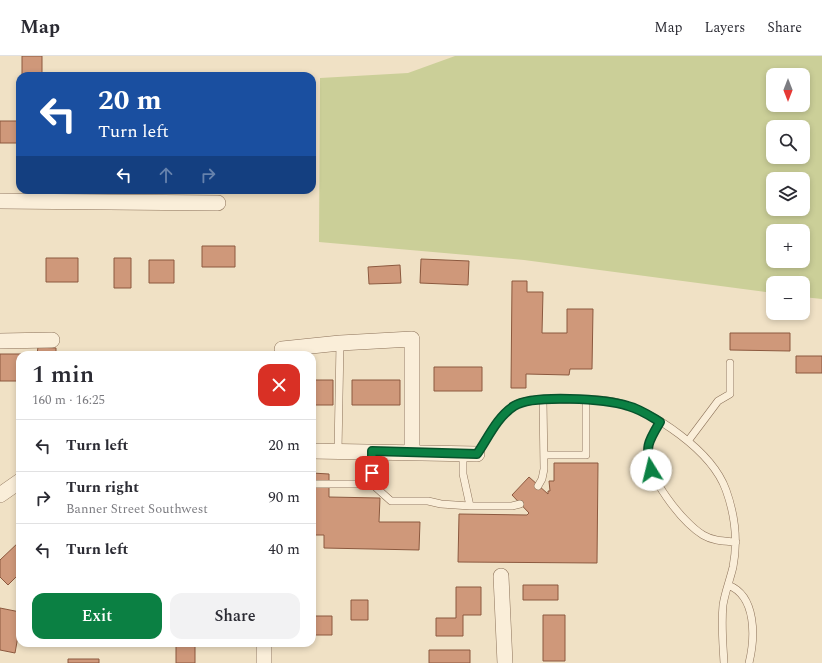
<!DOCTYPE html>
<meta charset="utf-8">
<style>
:root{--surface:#fff;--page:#f2f2f3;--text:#2b2b33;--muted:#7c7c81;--line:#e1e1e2;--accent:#0b8043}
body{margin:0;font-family:Spectral,serif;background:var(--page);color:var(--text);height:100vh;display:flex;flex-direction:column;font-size:15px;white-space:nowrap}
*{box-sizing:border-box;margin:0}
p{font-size:13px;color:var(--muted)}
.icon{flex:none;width:22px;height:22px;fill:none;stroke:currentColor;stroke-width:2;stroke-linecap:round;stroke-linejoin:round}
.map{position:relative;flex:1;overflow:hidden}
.drawer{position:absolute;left:16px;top:295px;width:300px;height:296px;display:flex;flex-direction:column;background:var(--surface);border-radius:12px;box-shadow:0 2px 6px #0003}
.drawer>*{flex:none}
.top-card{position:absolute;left:16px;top:16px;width:300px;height:122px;border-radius:12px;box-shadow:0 2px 6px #0003;background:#1a4fa0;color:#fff;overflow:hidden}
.needle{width:26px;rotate:180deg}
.fabs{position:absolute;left:766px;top:12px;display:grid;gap:8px}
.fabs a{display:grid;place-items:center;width:44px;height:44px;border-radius:8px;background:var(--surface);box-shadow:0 2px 6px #0003;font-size:20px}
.pin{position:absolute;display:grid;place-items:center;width:34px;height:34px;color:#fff;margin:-17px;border-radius:8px;box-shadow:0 2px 6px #0006}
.me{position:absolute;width:44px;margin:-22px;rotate:351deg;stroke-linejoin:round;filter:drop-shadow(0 0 3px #0008)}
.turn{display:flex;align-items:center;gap:14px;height:84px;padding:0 16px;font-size:18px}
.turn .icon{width:52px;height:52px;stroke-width:2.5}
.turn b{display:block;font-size:28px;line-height:34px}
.lanes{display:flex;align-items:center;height:38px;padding:0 16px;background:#0003;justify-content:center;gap:20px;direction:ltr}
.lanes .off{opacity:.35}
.round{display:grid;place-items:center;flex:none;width:42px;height:42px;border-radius:12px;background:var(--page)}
.summary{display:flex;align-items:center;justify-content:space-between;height:68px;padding:0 16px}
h1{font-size:24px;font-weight:600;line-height:30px}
.action{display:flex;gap:8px;margin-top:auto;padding:8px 16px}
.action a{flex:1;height:46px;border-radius:12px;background:var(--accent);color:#fff;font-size:16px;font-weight:600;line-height:46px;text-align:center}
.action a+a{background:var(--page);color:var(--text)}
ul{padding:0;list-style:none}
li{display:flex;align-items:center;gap:12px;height:52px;padding:0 16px;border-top:1px solid var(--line)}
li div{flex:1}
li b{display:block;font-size:15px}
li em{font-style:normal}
header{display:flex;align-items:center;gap:24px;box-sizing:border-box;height:56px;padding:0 20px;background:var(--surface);border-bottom:1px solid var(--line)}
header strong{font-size:19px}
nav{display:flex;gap:22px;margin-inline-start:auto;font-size:14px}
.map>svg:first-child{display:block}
.green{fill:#cbcf98;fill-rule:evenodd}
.building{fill:#cf987a;stroke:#8c593f}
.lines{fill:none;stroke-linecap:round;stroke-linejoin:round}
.lane-casing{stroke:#8c725a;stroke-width:8}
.street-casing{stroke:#8c725a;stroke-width:16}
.lane{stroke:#faeed9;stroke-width:7}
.street{stroke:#faeed9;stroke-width:15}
.route-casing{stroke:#07532c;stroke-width:10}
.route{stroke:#0b8043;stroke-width:7}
</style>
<header>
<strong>Map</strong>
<nav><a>Map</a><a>Layers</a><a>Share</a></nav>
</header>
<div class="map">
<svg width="822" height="607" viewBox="0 0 822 607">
<rect width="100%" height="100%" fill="#f0e1c5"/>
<path class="green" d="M 455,0 L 822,0 L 822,243 L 803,241 L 803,227 L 773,227 L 773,237 L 524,204 L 319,186 L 320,22 L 408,17 ZM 773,19 L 803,19 L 803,49 L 773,49 ZM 773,71 L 803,71 L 803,101 L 773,101 ZM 773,123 L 803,123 L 803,153 L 773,153 ZM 773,175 L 803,175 L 803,205 L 773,205 Z"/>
<path class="building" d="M 22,0 L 42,0 L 42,20 L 22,20 Z
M 0,65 L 20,65 L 20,87 L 0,87 Z
M 202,190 L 235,190 L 235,211 L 202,211 Z
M 46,202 L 78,202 L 78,226 L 46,226 Z
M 114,202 L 131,202 L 131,232 L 114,232 Z
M 421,203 L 469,205 L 468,229 L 420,227 Z
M 149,204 L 174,204 L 174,227 L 149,227 Z
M 400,209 L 401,227 L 369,228 L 368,211 Z
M 512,225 L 527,225 L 527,236 L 543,236 L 542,277 L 567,277 L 567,253 L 593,253 L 592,313 L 570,313 L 569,319 L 526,318 L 526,332 L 511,332 Z
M 730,277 L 790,277 L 790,295 L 730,294 Z
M 38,291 L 56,292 L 56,299 L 20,299 L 20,325 L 0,325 L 0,298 L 37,298 Z
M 796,300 L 822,300 L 822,317 L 796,317 Z
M 434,311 L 482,311 L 482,335 L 434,335 Z
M 312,324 L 333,324 L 333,349 L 312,349 Z
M 352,324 L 400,324 L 400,349 L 352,349 Z
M 554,407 L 598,407 L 597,507 L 458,506 L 459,458 L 527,459 L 529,457 L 512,439 L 529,421 L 548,438 L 548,435 L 550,435 L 549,425 L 554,425 Z
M 312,417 L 329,418 L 329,441 L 380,442 L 379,466 L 420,466 L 419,494 L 324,492 L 324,479 L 312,479 Z
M 20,485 L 20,519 L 19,518 L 8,529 L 0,521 L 0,504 Z
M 523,529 L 558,529 L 558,544 L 523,544 Z
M 456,531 L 481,531 L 481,559 L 463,559 L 463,580 L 436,580 L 436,562 L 456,562 Z
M 351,544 L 368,544 L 368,564 L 351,564 Z
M 0,552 L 20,556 L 20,569 L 15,597 L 0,594 Z
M 543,559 L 565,559 L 565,605 L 543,605 Z
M 312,560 L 332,560 L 332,579 L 312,579 Z
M 176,587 L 195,587 L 195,607 L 176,607 Z
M 429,594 L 470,594 L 470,607 L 429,607 Z
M 68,603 L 99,603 L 99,607 L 68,607 Z"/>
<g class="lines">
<g class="lane-casing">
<path id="lane" d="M 660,366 C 655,375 648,383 648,394 C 645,419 682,466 703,479 C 713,485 724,485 736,486
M 688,385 L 718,345 L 730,338 L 730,307
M 338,395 L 340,287
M 463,398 L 463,418 L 470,450
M 477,398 C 489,380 499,356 519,347 C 532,342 547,344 561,344 C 579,343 598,342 615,346 C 654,355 712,395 726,434 C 735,459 738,485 733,511 C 730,524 725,536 723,549 C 721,569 723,588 724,607
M 544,399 L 586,399 L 586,343
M 312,428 L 372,428 L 391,445 L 428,445 L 441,448 L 470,450 L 512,450 L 520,448
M 372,428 L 372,395
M 538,430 L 542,423 L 544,413 L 543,344
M 728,529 C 757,540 755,582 749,607"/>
</g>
<g class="street-casing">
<path id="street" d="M 0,145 L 218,147
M 0,285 L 52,284
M 282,293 L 340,287 L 412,283 L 412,396
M 312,395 L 477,398
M 0,439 L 20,425
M 501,520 L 505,607
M 264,587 L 264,607"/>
</g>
<use href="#lane" class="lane"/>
<use href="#street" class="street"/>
</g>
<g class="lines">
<g class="route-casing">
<path id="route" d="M 372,417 L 372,395 L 477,398 C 488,382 497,361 514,350 C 533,338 606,343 628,350 C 640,353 650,360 660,366 C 648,386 645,390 651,414"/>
</g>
<use href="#route" class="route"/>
</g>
</svg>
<div class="fabs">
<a><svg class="needle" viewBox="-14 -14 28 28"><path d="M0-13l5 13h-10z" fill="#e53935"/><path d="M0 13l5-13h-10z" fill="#7c7c81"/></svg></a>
<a><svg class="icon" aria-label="search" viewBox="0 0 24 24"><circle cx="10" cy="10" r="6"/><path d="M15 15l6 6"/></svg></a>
<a><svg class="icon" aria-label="layers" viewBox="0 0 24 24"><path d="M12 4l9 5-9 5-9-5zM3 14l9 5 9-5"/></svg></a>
<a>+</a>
<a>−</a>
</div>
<div class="pin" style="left:372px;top:417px;background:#d93025"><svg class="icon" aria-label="arrive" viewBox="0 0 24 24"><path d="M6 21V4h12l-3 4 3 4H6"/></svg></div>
<svg class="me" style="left:651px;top:414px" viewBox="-20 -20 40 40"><circle r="19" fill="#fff"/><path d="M0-13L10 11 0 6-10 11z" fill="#0b8043"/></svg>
<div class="top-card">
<div class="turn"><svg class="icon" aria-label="left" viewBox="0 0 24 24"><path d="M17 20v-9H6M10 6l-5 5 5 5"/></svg><div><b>20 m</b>Turn left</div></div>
<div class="lanes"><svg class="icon" aria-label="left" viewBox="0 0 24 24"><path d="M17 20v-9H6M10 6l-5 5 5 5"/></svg><svg class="icon off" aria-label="ahead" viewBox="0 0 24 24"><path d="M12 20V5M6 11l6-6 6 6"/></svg><svg class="icon off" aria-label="right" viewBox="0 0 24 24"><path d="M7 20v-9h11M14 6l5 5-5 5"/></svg></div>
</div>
<section class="drawer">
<div class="summary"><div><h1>1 min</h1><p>160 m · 16:25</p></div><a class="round" style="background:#d93025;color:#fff"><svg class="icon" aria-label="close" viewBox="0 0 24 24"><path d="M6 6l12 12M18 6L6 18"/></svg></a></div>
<ul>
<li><svg class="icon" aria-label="left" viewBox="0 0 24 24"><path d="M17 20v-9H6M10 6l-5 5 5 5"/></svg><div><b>Turn left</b></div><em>20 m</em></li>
<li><svg class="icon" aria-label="right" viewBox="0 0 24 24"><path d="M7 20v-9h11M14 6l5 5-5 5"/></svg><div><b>Turn right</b><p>Banner Street Southwest</p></div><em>90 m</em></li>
<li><svg class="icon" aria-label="left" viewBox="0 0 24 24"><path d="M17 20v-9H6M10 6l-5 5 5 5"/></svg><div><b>Turn left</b></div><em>40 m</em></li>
</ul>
<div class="action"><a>Exit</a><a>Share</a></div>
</section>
</div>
